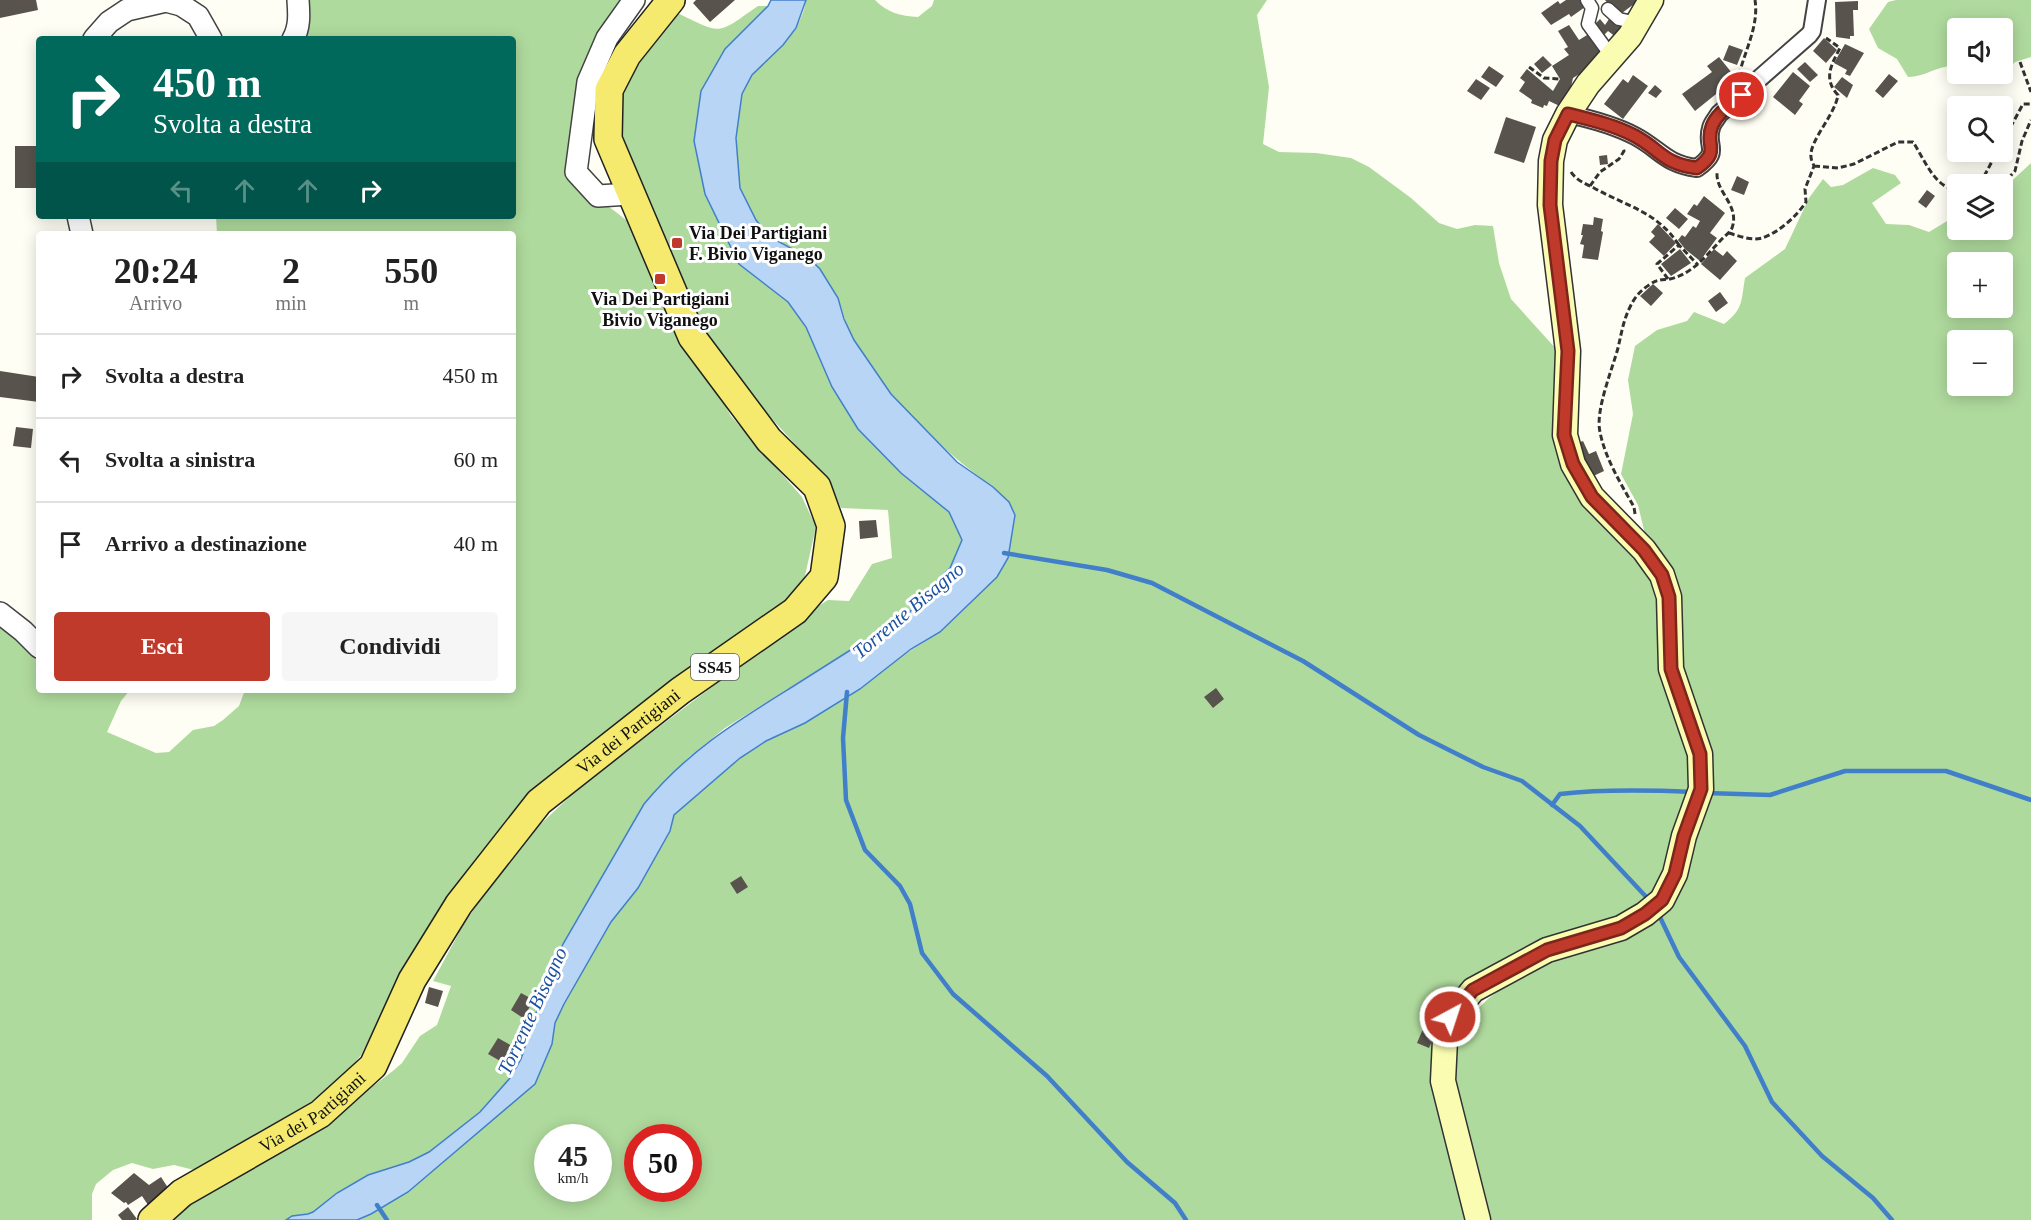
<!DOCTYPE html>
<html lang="it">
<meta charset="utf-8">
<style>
:root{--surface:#fff;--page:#f6f6f6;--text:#222;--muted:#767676;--line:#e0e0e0;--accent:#bf3a2a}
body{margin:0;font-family:Georgia,serif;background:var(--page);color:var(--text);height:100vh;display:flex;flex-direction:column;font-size:22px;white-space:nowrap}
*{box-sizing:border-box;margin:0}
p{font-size:20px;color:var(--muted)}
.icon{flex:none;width:33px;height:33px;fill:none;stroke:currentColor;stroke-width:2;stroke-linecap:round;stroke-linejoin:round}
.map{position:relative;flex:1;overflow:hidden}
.panel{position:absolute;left:36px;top:231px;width:480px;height:462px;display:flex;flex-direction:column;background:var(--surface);border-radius:6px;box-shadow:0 3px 15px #0003}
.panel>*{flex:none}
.guide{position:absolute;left:36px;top:36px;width:480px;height:183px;border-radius:6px;box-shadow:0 3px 15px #0003;background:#00695c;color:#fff;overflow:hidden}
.controls{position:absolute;left:1947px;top:18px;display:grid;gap:12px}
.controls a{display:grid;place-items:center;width:66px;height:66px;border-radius:6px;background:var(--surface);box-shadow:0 3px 15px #0003;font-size:30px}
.speed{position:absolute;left:534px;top:1124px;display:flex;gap:12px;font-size:30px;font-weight:700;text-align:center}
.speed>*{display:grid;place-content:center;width:78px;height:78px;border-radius:50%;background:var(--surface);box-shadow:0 3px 15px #0003;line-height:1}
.speed small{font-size:15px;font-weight:400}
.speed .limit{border:9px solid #d22;background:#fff;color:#111}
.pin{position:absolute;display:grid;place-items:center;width:51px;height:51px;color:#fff;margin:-26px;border:3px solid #fff;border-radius:50%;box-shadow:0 2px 6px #0007}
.me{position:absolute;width:66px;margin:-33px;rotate:40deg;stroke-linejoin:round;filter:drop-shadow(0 0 4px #0008)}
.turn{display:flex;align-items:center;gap:21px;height:126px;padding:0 18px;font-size:27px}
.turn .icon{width:78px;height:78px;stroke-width:2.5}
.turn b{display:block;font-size:42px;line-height:51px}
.lanes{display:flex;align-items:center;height:57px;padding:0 18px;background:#0003;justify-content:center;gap:30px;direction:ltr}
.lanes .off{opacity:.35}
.eta{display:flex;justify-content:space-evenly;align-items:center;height:102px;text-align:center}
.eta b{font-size:36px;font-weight:600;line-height:42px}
.primary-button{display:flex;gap:12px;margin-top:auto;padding:12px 18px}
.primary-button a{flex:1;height:69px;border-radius:6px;background:var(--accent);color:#fff;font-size:24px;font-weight:600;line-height:69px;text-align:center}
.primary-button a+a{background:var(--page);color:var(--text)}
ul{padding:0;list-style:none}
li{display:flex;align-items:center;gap:18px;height:84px;padding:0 18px;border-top:2px solid var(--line)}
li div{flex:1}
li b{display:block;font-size:22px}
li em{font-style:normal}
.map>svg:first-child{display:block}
.forest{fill:#afda9d;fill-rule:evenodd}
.water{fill:#b9d5f5;stroke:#417fcb;stroke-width:1.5}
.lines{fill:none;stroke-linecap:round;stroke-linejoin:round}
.stream{stroke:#417fcb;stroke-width:4.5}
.building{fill:#59534d}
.pedestrian-casing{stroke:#434343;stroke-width:15}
.minor-casing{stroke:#434343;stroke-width:20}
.tertiary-casing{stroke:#434343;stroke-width:24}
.secondary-casing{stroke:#323232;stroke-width:27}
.primary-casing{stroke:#212121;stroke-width:30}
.path{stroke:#323232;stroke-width:3;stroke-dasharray:6 3;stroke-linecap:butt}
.pedestrian{stroke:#fff;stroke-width:12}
.minor{stroke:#fff;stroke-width:16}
.tertiary{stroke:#fff;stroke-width:21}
.secondary{stroke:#fafdb1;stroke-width:24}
.primary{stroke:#f5ea6d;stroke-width:27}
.route-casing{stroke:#7c261b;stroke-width:15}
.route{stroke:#bf3a2a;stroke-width:10}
.poi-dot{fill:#bf3a2a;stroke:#fff;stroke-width:2}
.labels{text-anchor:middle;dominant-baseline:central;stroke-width:6;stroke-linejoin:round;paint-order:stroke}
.shield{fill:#fff;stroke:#585858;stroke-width:1.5}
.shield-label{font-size:16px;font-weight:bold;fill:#101010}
.poi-label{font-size:18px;font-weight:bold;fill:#101010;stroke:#fff;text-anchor:start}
.street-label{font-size:18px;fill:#101010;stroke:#fff}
.water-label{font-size:20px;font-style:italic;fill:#1a51a1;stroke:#fff}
</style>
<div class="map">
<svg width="2031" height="1220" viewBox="0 0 2031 1220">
<rect width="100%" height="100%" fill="#fffef4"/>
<path class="forest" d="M 307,0 L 624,0 L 589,59 L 573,114 L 567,174 L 581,193 L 608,206 L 634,226 L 691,347 L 731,416 L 802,497 L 816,527 L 804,580 L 783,605 L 532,794 L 463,877 L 403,972 L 361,1055 L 347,1073 L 321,1096 L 194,1170 L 174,1165 L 153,1169 L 132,1163 L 113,1170 L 96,1184 L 92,1194 L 92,1220 L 0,1220 L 0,623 L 39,655 L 39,690 L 130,690 L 121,701 L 107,732 L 156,753 L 169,752 L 193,730 L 214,726 L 223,720 L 239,706 L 245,690 L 513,690 L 513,234 L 217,234 L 216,216 L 513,216 L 513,39 L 302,39 Z
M 806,0 L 875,0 C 888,13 900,16 918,17 L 932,6 L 934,0 L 1267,0 L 1257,15 L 1269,87 L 1263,144 L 1279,152 L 1316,153 L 1351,158 L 1369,167 L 1411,198 L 1439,223 L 1457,229 L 1475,225 L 1493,226 L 1499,263 L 1511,299 L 1558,351 L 1557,435 L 1653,578 L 1690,755 L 1692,787 L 1666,871 L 1655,894 L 1640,906 L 1442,1013 L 1468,1220 L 357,1220 L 371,1214 L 408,1192 L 551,1044 L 555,1023 L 564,1004 L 611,922 L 638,888 L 670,831 L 674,815 L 740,758 L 940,632 L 997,577 L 993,487 C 939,448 886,398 853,339 C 846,327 844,314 839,301 C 835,290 818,268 810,260 C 800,249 782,247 771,238 C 760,229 743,200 740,187 C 734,162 736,122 741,97 C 749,61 799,47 806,0 ZM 548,1137 L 598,1137 L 598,1188 L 548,1188 ZM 638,1137 L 688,1137 L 688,1188 L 638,1188 Z
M 1896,0 L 2031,0 L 2031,57 L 2015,62 L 1999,79 L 1976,78 L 1969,74 L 2002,74 L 2002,28 L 1958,28 L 1957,66 C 1940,64 1926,77 1908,77 L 1897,59 L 1878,48 L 1869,29 L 1888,2 Z
M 758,6 L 768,6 L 725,49 L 739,264 L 788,302 L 806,327 L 832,387 L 901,473 L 949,512 L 962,540 L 950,568 L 928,589 L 909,613 L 725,728 L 690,756 L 659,787 L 620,845 L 563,944 L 544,989 L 521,1059 L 510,1078 L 480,1112 L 429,1152 L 409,1162 L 368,1175 L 313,1212 L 308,1214 L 292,1216 L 286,1220 L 170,1220 L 204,1192 L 312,1133 L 394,1070 L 402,1063 L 420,1036 L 437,1025 L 451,986 L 433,981 L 461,929 L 512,851 L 581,786 L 820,605 L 828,600 L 849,601 L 872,564 L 892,558 L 888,510 L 841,508 L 830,483 L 727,369 L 686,300 L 626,154 L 617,113 L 629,72 L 677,13 C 724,35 716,35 758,6 Z
M 2031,163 L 2031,1220 L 1485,1220 L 1462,1128 L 1452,1055 L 1466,1020 L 1489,998 L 1522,974 L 1648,925 L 1707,794 L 1638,505 L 1621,474 L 1633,414 L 1628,380 L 1635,346 L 1657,330 L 1687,321 L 1694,312 L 1724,324 C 1744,309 1741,300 1745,278 L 1785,249 L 1809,198 L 1823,179 L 1831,187 L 1843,185 L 1873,168 L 1895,175 L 1901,183 L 1872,203 L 1886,224 L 1909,225 L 1929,232 L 1957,215 L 1958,230 L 2002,230 L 2003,189 ZM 1958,262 L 2002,262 L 2002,308 L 1958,308 ZM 1958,340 L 2002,340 L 2002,386 L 1958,386 Z"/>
<path class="water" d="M 771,0 L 806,0 L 796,28 L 783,45 L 752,75 L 742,94 L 736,138 L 740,188 L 756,220 L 770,237 L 809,258 L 820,269 L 838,298 L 844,319 L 854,340 L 891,394 L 957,462 L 993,487 L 1009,502 L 1015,515 L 1008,558 L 997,577 L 940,632 L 911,649 L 860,689 L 805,723 L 766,741 L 740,758 L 674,815 L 670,831 L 638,888 L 611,922 L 564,1004 L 555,1023 L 552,1044 L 535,1084 L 408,1192 L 371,1214 L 357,1220 L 286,1220 L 292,1216 L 308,1214 L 313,1212 L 337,1193 L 368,1175 L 409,1162 L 429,1152 L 480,1112 L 510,1078 L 521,1059 L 544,989 L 563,944 L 644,804 C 689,750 734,723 792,687 C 831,662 870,638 909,613 L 928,589 L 950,568 L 962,540 L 949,512 L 901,473 L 858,429 L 832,387 L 806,327 L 788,302 L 739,264 L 705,194 L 694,141 L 701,91 L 725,49 L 768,6 Z"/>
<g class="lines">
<path class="stream" d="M 1004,553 L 1107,570 L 1152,583 L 1303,661 L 1419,735 L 1483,767 L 1522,781 L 1580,826 L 1650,901
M 847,692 L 843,738 L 846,800 L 865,850 L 900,886 L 910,904 L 922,953 L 953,994 L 1047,1076 L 1127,1162 L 1175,1203 L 1186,1220
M 1706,793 L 1770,795 L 1845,771 L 1946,771 L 2031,800
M 1552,805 L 1560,794 C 1604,789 1647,790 1692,792
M 1658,913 L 1679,957 L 1745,1046 L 1772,1102 L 1822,1156 L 1873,1198 L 1892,1220
M 377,1205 L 387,1220"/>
</g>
<path class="building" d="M 0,0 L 36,0 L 38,10 L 0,18 Z
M 696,0 L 735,0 L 710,22 L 693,3 Z
M 1566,0 L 1580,0 L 1585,7 L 1571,17 L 1569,14 L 1551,25 L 1541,13 L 1558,1 L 1560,4 Z
M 1605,0 L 1637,0 L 1638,1 L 1618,16 Z
M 1858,1 L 1858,10 L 1853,10 L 1854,36 L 1850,36 L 1850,39 L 1836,37 L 1835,2 Z
M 1611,16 L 1622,28 L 1616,37 L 1608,31 L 1601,38 L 1592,27 L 1600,19 L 1605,25 Z
M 1569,25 L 1579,40 L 1592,32 L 1605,55 L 1602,60 L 1573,78 L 1566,109 L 1549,101 L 1547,106 L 1544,105 L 1543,108 L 1531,103 L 1532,100 L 1519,91 L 1525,82 L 1520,78 L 1527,69 L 1553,91 L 1560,79 L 1552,66 L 1569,55 L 1564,49 L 1568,47 L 1558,31 Z
M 1824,38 L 1837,50 L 1826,63 L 1813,51 Z
M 1845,44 L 1864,53 L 1850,76 L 1845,74 L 1847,70 L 1834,63 Z
M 1729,45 L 1743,50 L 1737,65 L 1723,60 Z
M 1543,56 L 1552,65 L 1542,73 L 1534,64 Z
M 1719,57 L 1736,78 L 1695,111 L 1682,94 L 1712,72 L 1707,66 Z
M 1805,62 L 1818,75 L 1810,82 L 1797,69 Z
M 1489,66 L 1504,76 L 1496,87 L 1481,77 Z
M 1793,72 L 1810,86 L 1799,101 L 1803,104 L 1795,115 L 1773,97 Z
M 1889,74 L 1898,81 L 1883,98 L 1875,91 Z
M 1633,75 L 1648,86 L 1623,119 L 1604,104 L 1623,79 L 1628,83 Z
M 1842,77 L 1853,85 L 1847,98 L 1834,87 Z
M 1476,79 L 1490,88 L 1481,100 L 1467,91 Z
M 1655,85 L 1662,91 L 1656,98 L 1648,93 Z
M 1506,117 L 1536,127 L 1524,163 L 1494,153 Z
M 15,146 L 39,146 L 39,188 L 15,188 Z
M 1607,155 L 1608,164 L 1600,165 L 1599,156 Z
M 1737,176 L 1749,182 L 1744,195 L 1731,190 Z
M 1927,190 L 1935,196 L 1926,208 L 1918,202 Z
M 1704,196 L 1725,213 L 1710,233 L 1717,238 L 1700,261 L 1685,249 L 1678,240 L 1682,235 L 1685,237 L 1693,226 L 1696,228 L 1700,221 L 1687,214 L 1694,204 L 1697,206 Z
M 1675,208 L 1688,219 L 1679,229 L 1666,218 Z
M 1594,217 L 1603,219 L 1601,231 L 1603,232 L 1598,260 L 1582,258 L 1584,245 L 1580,244 L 1583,235 L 1581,235 L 1583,224 L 1593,225 Z
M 1658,224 L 1676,243 L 1664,256 L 1649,242 L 1655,236 L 1651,232 Z
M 1680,249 L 1691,263 L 1671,276 L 1661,264 Z
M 1714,249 L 1723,256 L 1727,251 L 1737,261 L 1720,280 L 1701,264 Z
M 1653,284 L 1663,293 L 1651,306 L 1640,296 Z
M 1720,292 L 1728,303 L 1716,312 L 1708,301 Z
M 0,371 L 39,377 L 39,402 L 0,397 Z
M 16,427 L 33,429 L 31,448 L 13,446 Z
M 1583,441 L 1589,454 L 1596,451 L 1604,471 L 1587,479 L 1572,445 Z
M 876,520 L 878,537 L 860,539 L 859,521 Z
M 1216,688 L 1224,699 L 1213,708 L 1204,697 Z
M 741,876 L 748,887 L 737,894 L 730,883 Z
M 429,987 L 443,991 L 438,1007 L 425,1003 Z
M 521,993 L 534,1000 L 523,1018 L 511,1010 Z
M 1429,1015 L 1441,1020 L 1429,1048 L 1417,1043 Z
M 498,1038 L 512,1046 L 502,1062 L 488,1054 Z
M 134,1173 L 149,1185 L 161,1177 L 172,1194 L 150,1208 L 142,1196 L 128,1205 L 126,1202 L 124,1203 L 111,1193 Z
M 128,1207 L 137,1219 L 135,1220 L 122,1220 L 118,1215 Z"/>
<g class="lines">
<g class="pedestrian-casing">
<path id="pedestrian" d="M 1587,0 L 1592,8 L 1588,24 L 1612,57
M 1608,9 L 1619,19 L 1637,23"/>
</g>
<g class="minor-casing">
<path id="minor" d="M 1568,114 C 1591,119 1614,125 1635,136 C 1660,149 1665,164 1697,168 C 1722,150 1705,148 1711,128 C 1712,123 1717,118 1719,114 L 1809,35 L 1812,31 L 1817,0"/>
</g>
<g class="tertiary-casing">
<path id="tertiary" d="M 94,39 L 109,22 L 127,10 L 166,1 L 181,5 L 198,16 L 211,39
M 293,39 C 300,27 299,14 298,0
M 630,194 L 598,196 L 576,172 L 588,82 L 607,38 L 634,0
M 78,216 L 82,234
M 0,613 L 23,631 L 39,647"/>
</g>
<g class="secondary-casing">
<path id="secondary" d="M 1478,1220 L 1443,1081 L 1445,1040 L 1451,1017 L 1473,990 L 1547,950 L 1621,928 L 1645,914 L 1662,900 L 1675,874 L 1684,836 L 1701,789 L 1700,754 L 1671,669 L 1669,597 L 1662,575 L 1644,550 L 1592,497 L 1573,464 L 1565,435 L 1568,351 L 1550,205 L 1551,161 L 1555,140 L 1568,114 L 1588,84 L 1630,36 L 1651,0"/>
</g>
<g class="primary-casing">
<g id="primary">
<path id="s1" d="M 152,1220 L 182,1193 L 320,1114 L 373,1066 L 412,980 L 459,904 L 539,802 L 680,691 L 795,611 L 824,577 L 831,526 L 817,487 L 769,440 L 692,337 L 608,139 L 609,90 L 627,55 L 671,0"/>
</g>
</g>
<path class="path" d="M 2020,62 L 2031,92
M 1529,67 L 1544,78 L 1560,79
M 1739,75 C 1745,50 1759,26 1755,0
M 2002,143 L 2023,104 L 2031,104
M 1814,166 L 1838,168 L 1854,164 L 1898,142 L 1913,142 C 1923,157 1932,181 1949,188 L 1958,207
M 1571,172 C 1576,180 1586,184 1594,188 C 1628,207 1656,211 1679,245
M 1980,184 L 1997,152
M 2002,185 L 2015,171 L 2022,141 L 2031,120
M 1590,186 L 1600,172 L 1619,159 L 1624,151 L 1623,148
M 1729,233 C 1739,236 1751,241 1762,238 C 1778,233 1797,216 1806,202 L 1805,189 L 1814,166 C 1813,163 1811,160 1811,157 C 1809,141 1835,115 1838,95 C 1823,79 1831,65 1840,48 L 1826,38
M 1668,279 L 1657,264 L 1679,245 L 1698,265
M 1635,514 L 1634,507 C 1621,484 1605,458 1600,432 C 1595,411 1612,370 1618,348 C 1622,331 1623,321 1631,305 C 1635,297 1641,290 1649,285 C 1657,279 1661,280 1670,279 C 1692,274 1706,256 1720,241 C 1724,236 1729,234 1732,228 C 1740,205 1716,193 1717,173"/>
<use href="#pedestrian" class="pedestrian"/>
<use href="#minor" class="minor"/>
<use href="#tertiary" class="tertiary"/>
<use href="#secondary" class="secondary"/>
<use href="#primary" class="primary"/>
</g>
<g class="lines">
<g class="route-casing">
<path id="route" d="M 1450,1017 L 1473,990 L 1547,950 L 1621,928 L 1645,914 L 1662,900 L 1675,874 L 1684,836 L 1701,789 L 1700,754 L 1671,669 L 1669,597 L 1662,575 L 1644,550 L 1592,497 L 1573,464 L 1564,435 L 1568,351 L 1550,205 L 1551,161 L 1555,140 L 1568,114 C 1592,120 1614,125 1635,136 C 1661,150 1663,164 1697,168 C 1722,150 1704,146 1712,126 C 1717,113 1732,104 1742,95"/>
</g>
<use href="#route" class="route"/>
</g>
<g class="poi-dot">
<rect x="671" y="237" width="12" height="12" rx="3"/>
<rect x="654" y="273" width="12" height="12" rx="3"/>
</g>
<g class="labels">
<rect class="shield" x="691" y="654" width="48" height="26" rx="4.5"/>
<g class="shield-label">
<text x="715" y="667">SS45</text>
</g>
<g class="poi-label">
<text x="689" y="233">Via Dei Partigiani<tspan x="689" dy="21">F. Bivio Viganego</tspan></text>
<text x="660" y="299" text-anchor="middle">Via Dei Partigiani<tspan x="660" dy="21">Bivio Viganego</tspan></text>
</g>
<g class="street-label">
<text stroke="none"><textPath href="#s1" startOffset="698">Via dei Partigiani</textPath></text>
<text stroke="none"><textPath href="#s1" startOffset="194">Via dei Partigiani</textPath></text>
</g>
<g class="water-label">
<text transform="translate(908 610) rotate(-40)">Torrente Bisagno</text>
<text transform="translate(532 1011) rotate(-65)">Torrente Bisagno</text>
</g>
</g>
</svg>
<div class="controls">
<a><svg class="icon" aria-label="sound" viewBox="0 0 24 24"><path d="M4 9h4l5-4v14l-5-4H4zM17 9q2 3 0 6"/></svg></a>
<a><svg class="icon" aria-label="search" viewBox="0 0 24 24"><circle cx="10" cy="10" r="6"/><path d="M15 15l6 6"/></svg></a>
<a><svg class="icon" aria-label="layers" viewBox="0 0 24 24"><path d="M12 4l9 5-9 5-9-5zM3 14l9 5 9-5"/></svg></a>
<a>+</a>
<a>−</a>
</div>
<div class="speed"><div>45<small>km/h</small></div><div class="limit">50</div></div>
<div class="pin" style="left:1742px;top:95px;background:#d93025"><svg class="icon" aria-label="arrive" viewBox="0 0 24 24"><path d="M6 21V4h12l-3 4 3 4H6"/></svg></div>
<svg class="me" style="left:1450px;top:1017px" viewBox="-20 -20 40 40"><circle r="17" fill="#bf3a2a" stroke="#fff" stroke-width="3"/><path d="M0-11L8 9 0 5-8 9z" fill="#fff"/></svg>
<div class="guide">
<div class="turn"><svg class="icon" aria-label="right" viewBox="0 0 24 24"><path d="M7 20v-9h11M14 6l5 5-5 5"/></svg><div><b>450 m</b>Svolta a destra</div></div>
<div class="lanes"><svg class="icon off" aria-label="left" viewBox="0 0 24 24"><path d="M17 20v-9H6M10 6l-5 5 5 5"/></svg><svg class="icon off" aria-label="ahead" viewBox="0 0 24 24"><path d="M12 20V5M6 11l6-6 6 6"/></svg><svg class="icon off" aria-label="ahead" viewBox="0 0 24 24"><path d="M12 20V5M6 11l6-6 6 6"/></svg><svg class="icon" aria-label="right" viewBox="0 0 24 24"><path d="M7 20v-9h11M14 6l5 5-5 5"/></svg></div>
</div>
<section class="panel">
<div class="eta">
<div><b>20:24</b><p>Arrivo</p></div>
<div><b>2</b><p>min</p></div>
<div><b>550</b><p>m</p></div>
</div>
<ul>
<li><svg class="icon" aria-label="right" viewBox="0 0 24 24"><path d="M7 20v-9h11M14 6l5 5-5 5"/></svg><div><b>Svolta a destra</b></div><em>450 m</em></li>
<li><svg class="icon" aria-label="left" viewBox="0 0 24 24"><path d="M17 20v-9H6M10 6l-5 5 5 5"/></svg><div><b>Svolta a sinistra</b></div><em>60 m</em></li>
<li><svg class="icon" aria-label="arrive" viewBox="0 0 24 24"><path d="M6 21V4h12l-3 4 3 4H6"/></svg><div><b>Arrivo a destinazione</b></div><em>40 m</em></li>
</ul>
<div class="primary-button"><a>Esci</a><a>Condividi</a></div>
</section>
</div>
